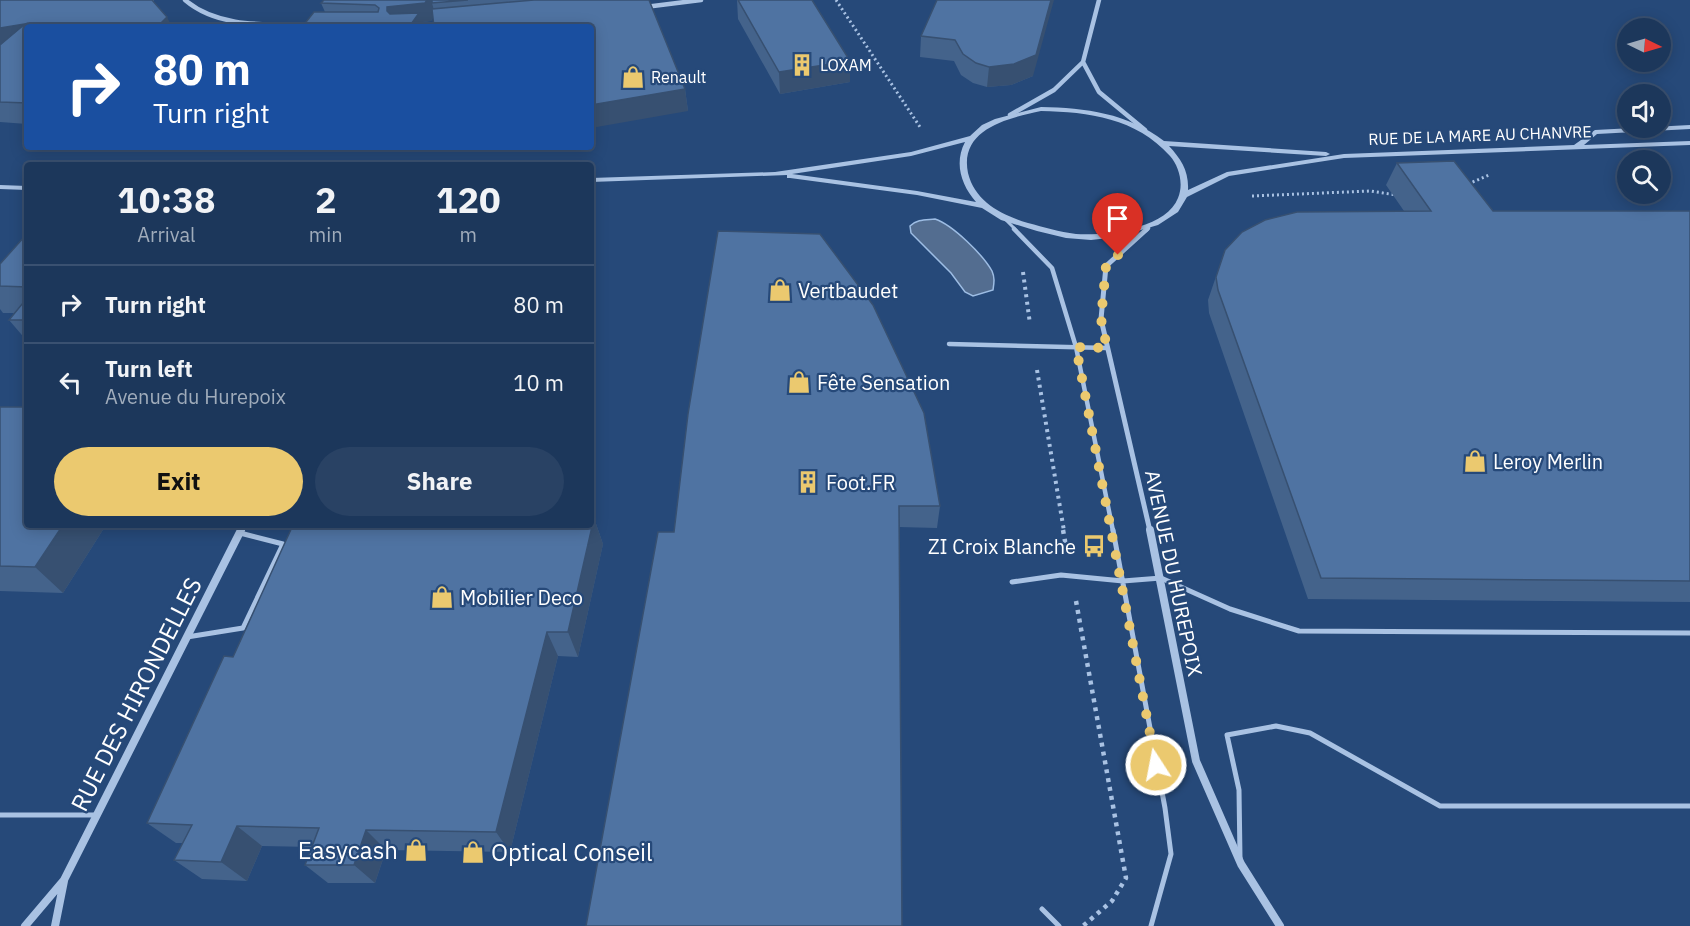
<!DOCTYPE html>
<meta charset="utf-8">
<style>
:root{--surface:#1c375b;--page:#294264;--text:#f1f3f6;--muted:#a0acbb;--line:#3a5171;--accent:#ebc96f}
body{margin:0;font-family:"IBM Plex Sans",sans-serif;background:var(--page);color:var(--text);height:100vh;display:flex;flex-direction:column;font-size:22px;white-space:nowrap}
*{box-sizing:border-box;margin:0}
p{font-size:20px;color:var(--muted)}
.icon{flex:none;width:33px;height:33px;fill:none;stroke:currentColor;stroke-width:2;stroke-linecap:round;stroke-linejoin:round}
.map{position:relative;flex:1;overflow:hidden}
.panel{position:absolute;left:24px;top:162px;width:570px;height:366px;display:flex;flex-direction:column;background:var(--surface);border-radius:6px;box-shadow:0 3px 15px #0003,0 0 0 2px var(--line)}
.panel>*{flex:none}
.banner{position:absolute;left:24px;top:24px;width:570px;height:126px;border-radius:6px;box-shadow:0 3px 15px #0003,0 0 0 2px var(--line);background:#1a4fa0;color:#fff;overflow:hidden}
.needle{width:39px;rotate:95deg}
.buttons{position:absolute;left:1617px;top:18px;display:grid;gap:12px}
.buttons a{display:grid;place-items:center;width:54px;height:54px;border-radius:50%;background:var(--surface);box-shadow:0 3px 15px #0003,0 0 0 2px var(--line);font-size:30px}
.pin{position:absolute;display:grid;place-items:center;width:51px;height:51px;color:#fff;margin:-62px -26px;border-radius:50% 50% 50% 0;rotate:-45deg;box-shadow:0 0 6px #0007}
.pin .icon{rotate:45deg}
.me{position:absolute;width:66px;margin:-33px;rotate:349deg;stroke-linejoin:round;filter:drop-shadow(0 0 4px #0008)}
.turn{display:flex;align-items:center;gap:21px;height:126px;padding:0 30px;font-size:27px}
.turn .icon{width:78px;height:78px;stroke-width:2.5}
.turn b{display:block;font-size:42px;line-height:51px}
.eta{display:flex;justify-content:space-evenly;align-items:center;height:102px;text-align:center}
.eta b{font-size:36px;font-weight:700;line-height:42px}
.button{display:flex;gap:12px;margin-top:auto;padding:12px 30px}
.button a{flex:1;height:69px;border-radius:36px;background:var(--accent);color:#111;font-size:24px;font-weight:700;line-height:69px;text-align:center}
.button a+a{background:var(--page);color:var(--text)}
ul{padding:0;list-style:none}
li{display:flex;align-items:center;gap:18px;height:78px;padding:0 30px;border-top:2px solid var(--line)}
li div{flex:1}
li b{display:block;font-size:22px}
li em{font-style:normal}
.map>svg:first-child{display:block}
.water{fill:#536d90;stroke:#9dbde4;stroke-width:1.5}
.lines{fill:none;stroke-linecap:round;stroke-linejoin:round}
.path-far2{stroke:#a9c2e3;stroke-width:3;stroke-dasharray:2 3;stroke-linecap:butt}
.path-far1{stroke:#a9c2e3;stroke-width:4;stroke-dasharray:3 4.5;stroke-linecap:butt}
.path{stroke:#a9c2e3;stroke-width:4.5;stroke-dasharray:4 5;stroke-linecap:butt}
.service-far2{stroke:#a9c2e3;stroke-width:3}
.service-far1{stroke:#a9c2e3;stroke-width:4.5}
.service{stroke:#a9c2e3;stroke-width:5}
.minor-far2{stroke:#a9c2e3;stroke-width:4.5}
.minor-far1{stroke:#a9c2e3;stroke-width:5}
.minor{stroke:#a9c2e3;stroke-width:8}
.tertiary{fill:#a9c2e3;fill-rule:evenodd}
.wall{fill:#44638b}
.shaded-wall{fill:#375071}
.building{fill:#4f73a2;stroke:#375071;stroke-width:1.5}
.route{stroke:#ebc96f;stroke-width:10;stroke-dasharray:0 18}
.labels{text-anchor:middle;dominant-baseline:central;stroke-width:4.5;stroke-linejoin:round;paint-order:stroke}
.far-poi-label{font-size:16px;fill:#fff;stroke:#264979;text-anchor:start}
.far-street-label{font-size:16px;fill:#fff;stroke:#264979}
.poi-label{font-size:20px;fill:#fff;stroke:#264979;text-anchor:start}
.street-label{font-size:20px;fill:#fff;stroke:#264979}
.near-street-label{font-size:24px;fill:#fff;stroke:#264979}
.near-poi-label{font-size:24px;fill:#fff;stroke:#264979;text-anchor:end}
</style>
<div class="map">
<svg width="1690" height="926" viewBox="0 0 1690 926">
<rect width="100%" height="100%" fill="#264979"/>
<path class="water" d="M 935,219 C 953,225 983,255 992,271 C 995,278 994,283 993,290 L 973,296 L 965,292 L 951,273 L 911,233 L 910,226 C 917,219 926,220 935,219 Z"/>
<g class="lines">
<path class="path-far2" d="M 836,0 L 920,127
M 1468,184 L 1489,175
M 1252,196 L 1370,191 L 1396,195"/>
<path class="path-far1" d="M 1023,272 L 1030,324
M 1037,370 L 1064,531"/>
<path class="path" d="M 1063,530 L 1067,552
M 1076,601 L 1126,878 L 1112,901 L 1083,926"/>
<path class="service-far2" d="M 1004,218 L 1016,230"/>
<path class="service-far1" d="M 1014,229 L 1052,268 L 1076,347 L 1113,531
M 949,344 L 1107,348"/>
<path class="service" d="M 1113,530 L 1165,808 L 1171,854 L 1151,926
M 1012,582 L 1061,575 L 1123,581 L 1161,578 L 1230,609 L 1299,631 L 1690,633
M 187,637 L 243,628 L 283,544 L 240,533
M 0,815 L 97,815
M 1240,858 L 1239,790 L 1227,735 L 1276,726 L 1310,733 L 1440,806 L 1690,806
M 1042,909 L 1059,926"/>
<path class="minor-far2" d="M 185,0 C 219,29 269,24 311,25
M 645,7 L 701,0
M 415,26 L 441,25
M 1083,62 L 1099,92 L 1145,130
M 1083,62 L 1099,0
M 1010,115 L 1054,90 L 1083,62
M 1146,230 L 1148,228"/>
<path class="minor-far1" d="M 1147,229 L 1106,266 L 1101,319 L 1150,531
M 240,531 L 243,525"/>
<path class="minor" d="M 1150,530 L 1196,761 L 1241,864 L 1280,926
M 25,926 L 64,880 L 241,530
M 55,926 L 64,881"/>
<path class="tertiary" d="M 1041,107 C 1086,108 1127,113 1164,141 L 1326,152 L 1330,154 L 1326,156 L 1169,146 C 1181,159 1189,171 1188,190 L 1227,172 L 1344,154 L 1574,145 L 1595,130 L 1690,125 L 1690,129 L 1597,134 L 1584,145 L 1690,141 L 1690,145 L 1344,158 L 1229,176 L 1187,197 L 1178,212 L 1158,225 L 1117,237 L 1091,240 L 1066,238 L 1037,231 L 1001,220 L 982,208 L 917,195 L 790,178 L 787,178 L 787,175 L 591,182 L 591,178 L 775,172 L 911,152 L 970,136 L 982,125 L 995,119 ZM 1041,111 C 1089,112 1136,118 1170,156 C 1179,166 1184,184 1178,198 C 1166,229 1105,236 1076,234 C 1059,232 1044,227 1028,223 C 1002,215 975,202 968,173 C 959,129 1008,118 1041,111 ZM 965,142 C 954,163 961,185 976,202 L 917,191 L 792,174 L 911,156 Z
M 0,185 L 27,186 L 27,190 L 0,189 Z"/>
</g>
<path class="wall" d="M 0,0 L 154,0 L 154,2 L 27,27 L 27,124 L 0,122 Z
M 324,0 L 649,0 L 685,89 L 688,111 L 591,27 L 433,17 L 431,21 L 422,22 L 325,12 L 321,3 Z
M 737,0 L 812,0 L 850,82 L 780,94 L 738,19 Z
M 937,0 L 1033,76 L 1011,85 L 987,87 L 973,83 L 961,75 L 954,61 L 920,57 L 921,36 Z
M 1397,163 L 1493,211 L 1690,211 L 1690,602 L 1308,599 L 1209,313 L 1208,300 L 1225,250 L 1404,211 L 1386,185 Z
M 27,236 L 27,341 L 9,320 L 14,313 L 3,313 L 0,309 L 0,264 Z
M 873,305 L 940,506 L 937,528 L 899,527 L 674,532 Z
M 0,407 L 27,525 L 106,525 L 63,593 L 0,591 Z
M 594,518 L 603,544 L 578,657 L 558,656 L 510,852 L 386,850 L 375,883 L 328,883 L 305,865 L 312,847 L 262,846 L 247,881 L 202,879 L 174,860 L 183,843 L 176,843 L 147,823 L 233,657 Z"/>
<path class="shaded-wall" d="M 427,0 L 433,0 L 432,3 L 435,14 L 431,21 L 422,22 L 424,27 L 409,27 L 393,24 L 387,11 L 387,7 Z
M 1051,0 L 1054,0 L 1033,76 L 1011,85 L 987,87 L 989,67 Z
M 167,17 L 172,27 L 157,27 Z
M 25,24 L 0,50 L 0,28 Z
M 850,61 L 850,82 L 780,94 L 779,72 Z
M 685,89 L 688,111 L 591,128 L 591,105 Z
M 594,518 L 603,544 L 578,657 L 568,632 Z
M 63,525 L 106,525 L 63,593 L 35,567 Z
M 547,632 L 558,656 L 510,852 L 496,832 Z
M 237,826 L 262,846 L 247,881 L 221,862 Z
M 366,830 L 386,850 L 375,883 L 354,865 Z"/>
<path class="building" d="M 0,0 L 152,0 L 167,17 L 157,27 L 27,27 L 27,103 L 0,102 L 0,45 L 25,24 L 0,28 Z
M 324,0 L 427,0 L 425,3 L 387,7 L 387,11 L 390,14 L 419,13 L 409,27 L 302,27 L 314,12 L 378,12 L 379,8 L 375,5 L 321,3 Z
M 432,0 L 468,0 L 432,3 Z
M 534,0 L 649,0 L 685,89 L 591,105 L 591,27 L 434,27 L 432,9 Z
M 738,0 L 812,0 L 850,61 L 779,72 Z
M 937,0 L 1051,0 L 1036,55 L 1014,64 L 989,67 L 976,63 L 963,54 L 955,40 L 921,36 Z
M 1454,161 L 1493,211 L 1690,211 L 1690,581 L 1321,578 L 1218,290 L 1216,277 L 1225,250 L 1242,232 L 1265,220 L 1297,212 L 1431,211 L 1397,163 Z
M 718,231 L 820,234 L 873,305 L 924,413 L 940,506 L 899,506 L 902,926 L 586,926 L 658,532 L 674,532 L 688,414 Z
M 25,236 L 27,236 L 27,287 L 0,286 L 0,264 Z
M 27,298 L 27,320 L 9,320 Z
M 0,407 L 27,407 L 27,525 L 63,525 L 35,567 L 0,566 Z
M 591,518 L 594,518 L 568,632 L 547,632 L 496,832 L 366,830 L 354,865 L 305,865 L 319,828 L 237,826 L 221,862 L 174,860 L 192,825 L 147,823 L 224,656 L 233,657 L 293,525 L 591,525 Z"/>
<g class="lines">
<path class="route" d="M 1118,255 L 1106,266 L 1101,319 L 1107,348 L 1076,347 L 1156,765"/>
</g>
<defs>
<g id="building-bare" transform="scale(1.8)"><path d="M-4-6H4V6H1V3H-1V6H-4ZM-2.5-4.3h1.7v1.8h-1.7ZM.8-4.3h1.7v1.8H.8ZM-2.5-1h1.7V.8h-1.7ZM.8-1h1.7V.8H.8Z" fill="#ebc96f" stroke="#264979" stroke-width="2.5" paint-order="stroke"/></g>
<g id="shop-bare" transform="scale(1.8)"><path d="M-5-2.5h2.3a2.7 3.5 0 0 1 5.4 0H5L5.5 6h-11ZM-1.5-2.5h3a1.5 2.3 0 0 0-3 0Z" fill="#ebc96f" stroke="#264979" stroke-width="2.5" paint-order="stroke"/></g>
<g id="bus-bare" transform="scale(1.8)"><path d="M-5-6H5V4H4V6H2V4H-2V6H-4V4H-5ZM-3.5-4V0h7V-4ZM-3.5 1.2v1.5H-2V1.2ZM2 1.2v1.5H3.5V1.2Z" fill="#ebc96f" stroke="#264979" stroke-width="2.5" paint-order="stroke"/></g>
</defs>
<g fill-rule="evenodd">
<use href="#building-bare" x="802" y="65"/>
<use href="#shop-bare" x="633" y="77"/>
<use href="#shop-bare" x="780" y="290"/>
<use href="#shop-bare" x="799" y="382"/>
<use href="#shop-bare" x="1475" y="461"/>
<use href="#building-bare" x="808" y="482"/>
<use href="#bus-bare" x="1094" y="546"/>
<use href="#shop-bare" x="442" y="597"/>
<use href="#shop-bare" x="416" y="850"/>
<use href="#shop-bare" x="473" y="852"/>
</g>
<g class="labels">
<g class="far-poi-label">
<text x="820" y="65">LOXAM</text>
<text x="651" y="77">Renault</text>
</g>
<g class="far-street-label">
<text transform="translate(1480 135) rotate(-2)">RUE DE LA MARE AU CHANVRE</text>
</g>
<g class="poi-label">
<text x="798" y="290">Vertbaudet</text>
<text x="817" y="382">Fête Sensation</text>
<text x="1493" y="461">Leroy Merlin</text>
<text x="826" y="482">Foot.FR</text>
<text x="1076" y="546" text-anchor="end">ZI Croix Blanche</text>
<text x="460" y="597">Mobilier Deco</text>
</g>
<g class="street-label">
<text transform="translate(1174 573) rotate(78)">AVENUE DU HUREPOIX</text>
</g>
<g class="near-street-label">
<text transform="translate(136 694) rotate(-63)">RUE DES HIRONDELLES</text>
</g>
<g class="near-poi-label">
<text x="398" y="850">Easycash</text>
<text x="491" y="852" text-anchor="start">Optical Conseil</text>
</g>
</g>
</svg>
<div class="buttons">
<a><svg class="needle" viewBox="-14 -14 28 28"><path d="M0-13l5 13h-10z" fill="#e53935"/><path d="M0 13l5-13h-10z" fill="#a0acbb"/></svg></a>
<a><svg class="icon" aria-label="sound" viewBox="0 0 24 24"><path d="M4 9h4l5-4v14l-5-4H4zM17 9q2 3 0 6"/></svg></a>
<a><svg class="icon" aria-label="search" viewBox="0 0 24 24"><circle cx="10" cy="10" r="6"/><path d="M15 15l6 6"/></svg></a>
</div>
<div class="pin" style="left:1118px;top:255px;background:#d93025"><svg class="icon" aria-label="arrive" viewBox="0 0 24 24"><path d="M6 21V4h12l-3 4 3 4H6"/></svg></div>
<svg class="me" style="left:1156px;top:765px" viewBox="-20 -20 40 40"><circle r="17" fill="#ebc96f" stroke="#fff" stroke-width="3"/><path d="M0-11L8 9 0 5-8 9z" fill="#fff"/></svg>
<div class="banner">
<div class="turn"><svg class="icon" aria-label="right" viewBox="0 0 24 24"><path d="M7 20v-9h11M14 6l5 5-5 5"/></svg><div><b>80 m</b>Turn right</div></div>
</div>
<section class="panel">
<div class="eta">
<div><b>10:38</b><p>Arrival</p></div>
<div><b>2</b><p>min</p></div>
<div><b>120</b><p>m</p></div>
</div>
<ul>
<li><svg class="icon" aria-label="right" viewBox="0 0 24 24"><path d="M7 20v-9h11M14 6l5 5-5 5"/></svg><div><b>Turn right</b></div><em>80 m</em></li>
<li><svg class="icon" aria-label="left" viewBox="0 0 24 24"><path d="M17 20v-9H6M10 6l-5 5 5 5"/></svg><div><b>Turn left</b><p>Avenue du Hurepoix</p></div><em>10 m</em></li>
</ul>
<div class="button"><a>Exit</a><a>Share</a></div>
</section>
</div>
